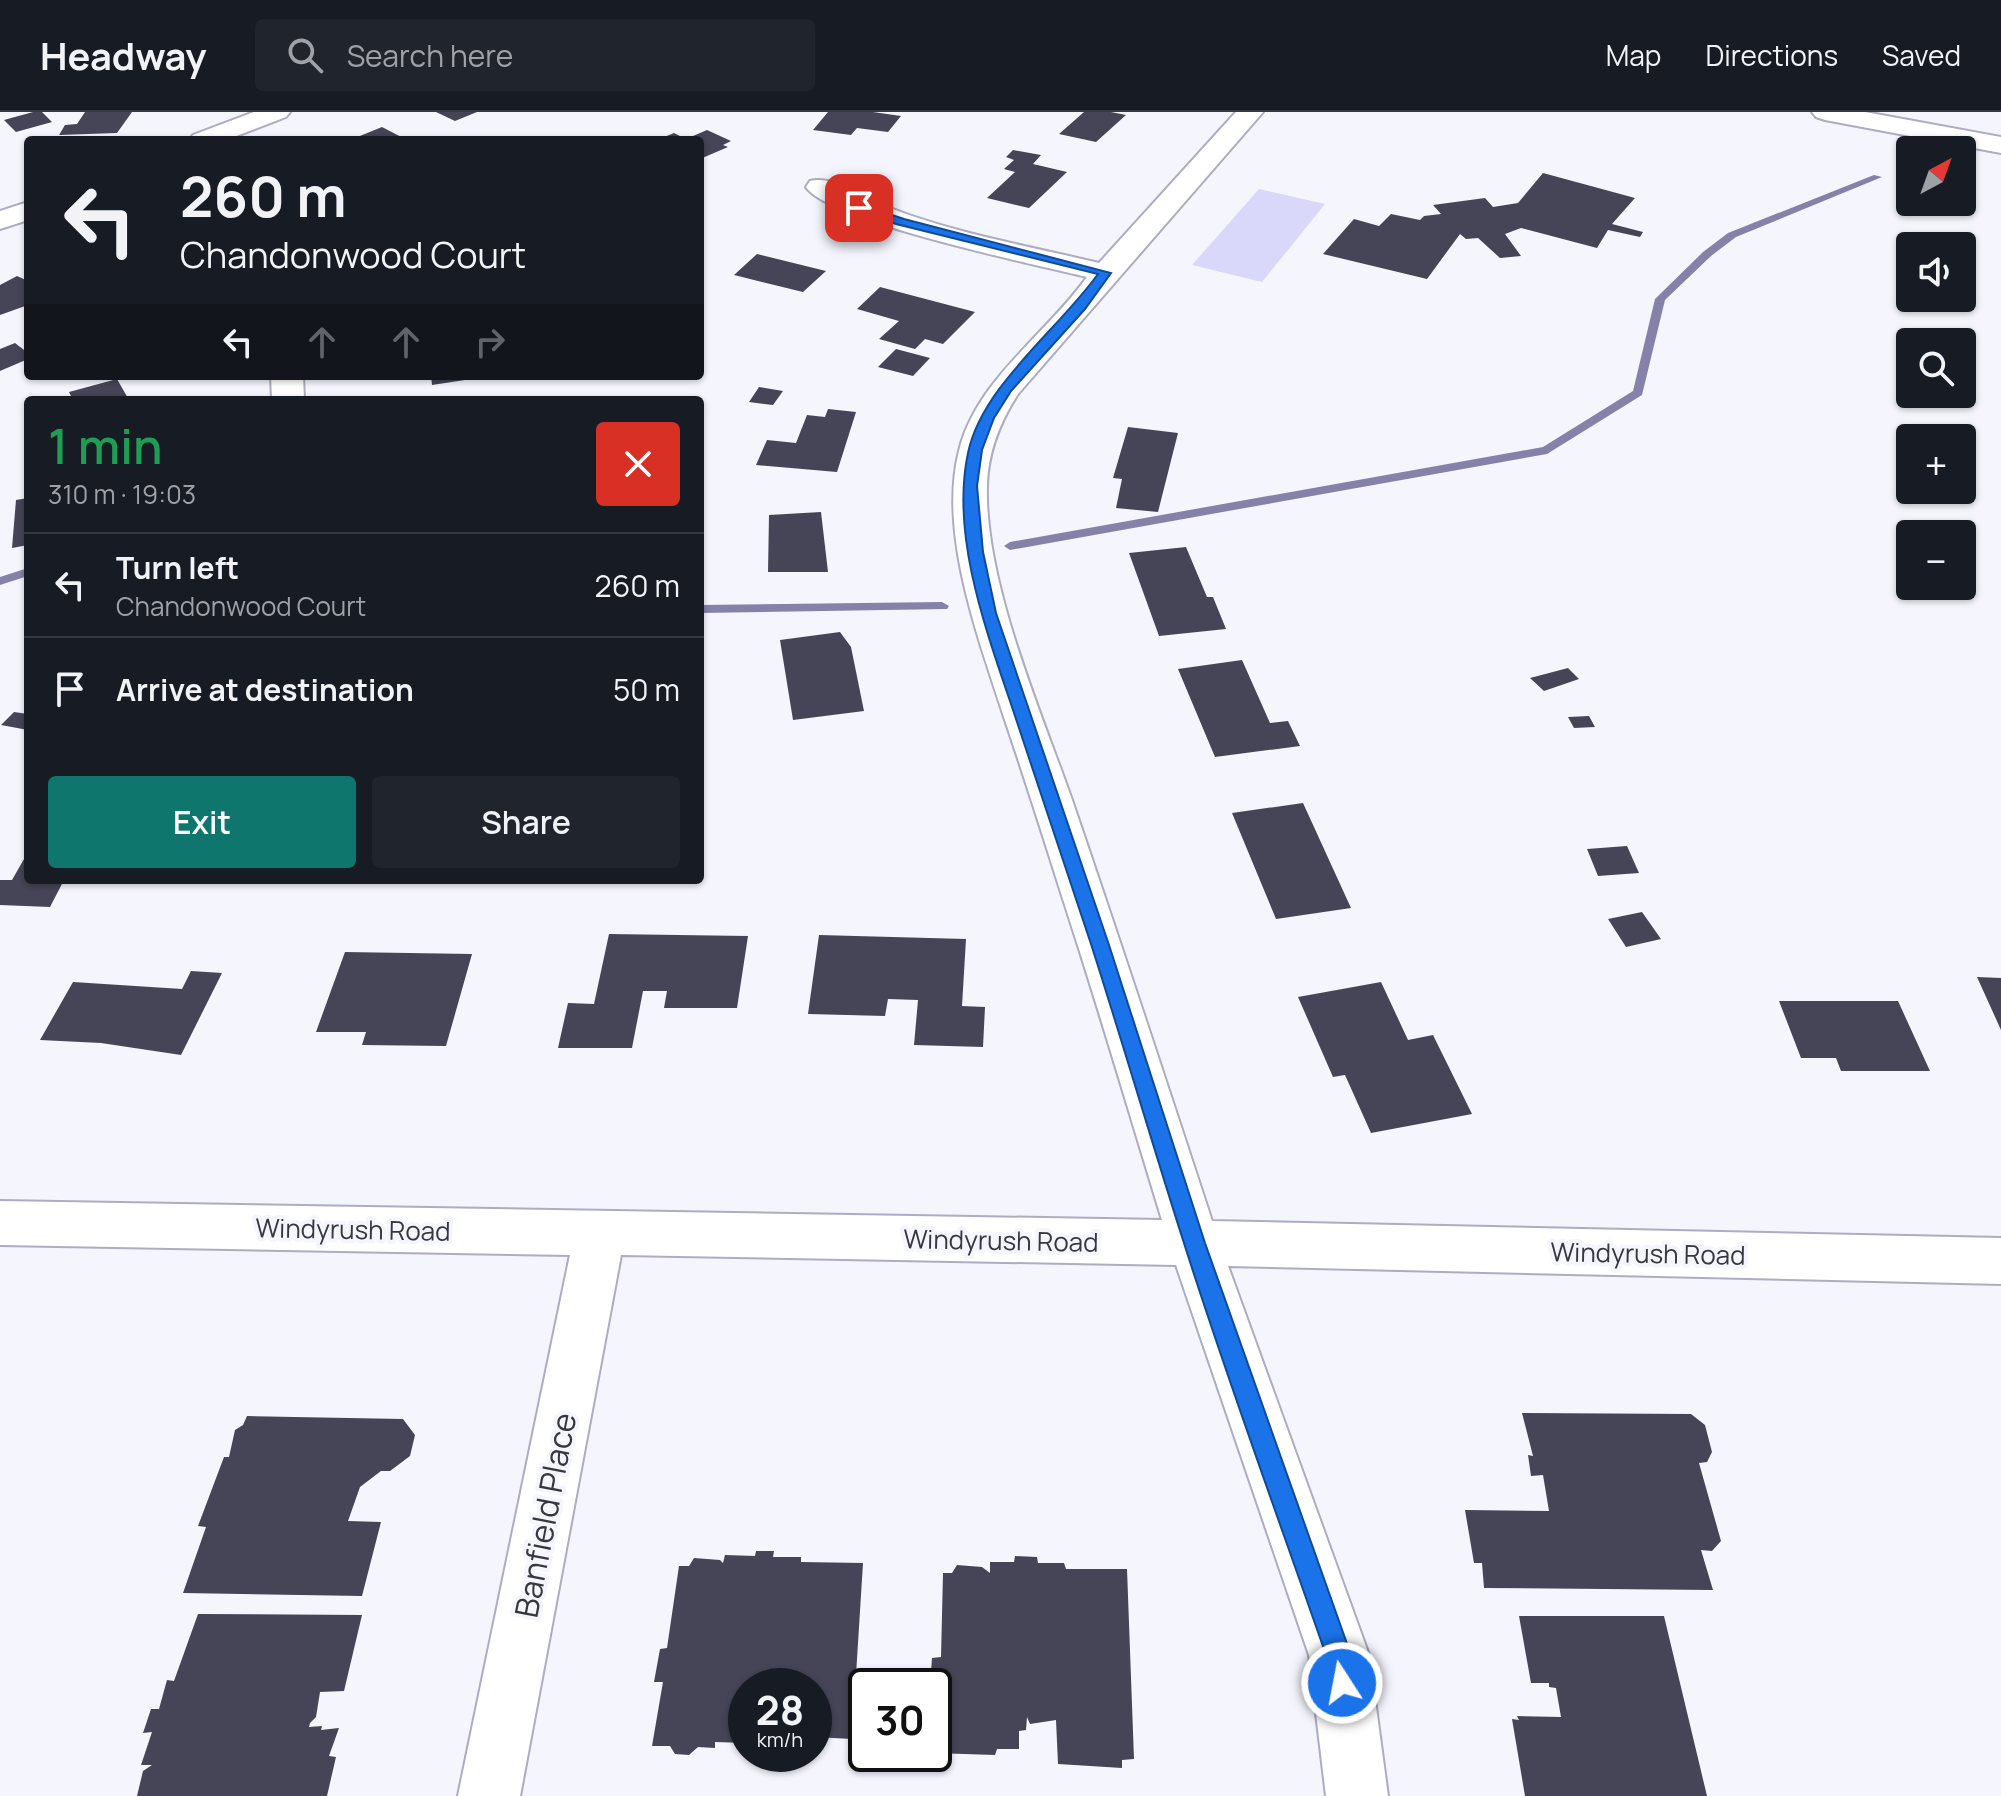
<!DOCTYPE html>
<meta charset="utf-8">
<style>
:root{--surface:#171b24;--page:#20242c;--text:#f1f3f6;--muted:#9ea1a6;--line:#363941;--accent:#0f766e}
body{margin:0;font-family:Manrope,sans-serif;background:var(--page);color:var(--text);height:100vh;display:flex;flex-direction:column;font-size:30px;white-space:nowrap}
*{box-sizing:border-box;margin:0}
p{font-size:26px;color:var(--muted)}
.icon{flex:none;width:44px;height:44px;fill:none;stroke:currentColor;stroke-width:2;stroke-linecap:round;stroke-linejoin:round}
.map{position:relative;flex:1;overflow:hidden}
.details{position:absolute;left:24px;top:284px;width:680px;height:488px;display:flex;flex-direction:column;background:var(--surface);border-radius:8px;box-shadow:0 2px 6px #0004}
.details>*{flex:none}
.hud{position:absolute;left:24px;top:24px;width:680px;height:244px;border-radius:8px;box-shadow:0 2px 6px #0004;background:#171b24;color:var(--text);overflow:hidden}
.needle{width:52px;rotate:41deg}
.tools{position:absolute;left:1896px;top:24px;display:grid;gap:16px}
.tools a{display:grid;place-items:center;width:80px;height:80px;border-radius:8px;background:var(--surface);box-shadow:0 2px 6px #0004;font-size:40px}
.speed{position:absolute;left:728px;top:1556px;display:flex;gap:16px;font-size:40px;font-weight:700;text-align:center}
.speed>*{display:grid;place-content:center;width:104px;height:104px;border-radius:50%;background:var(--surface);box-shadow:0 2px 6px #0004;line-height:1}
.speed small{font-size:20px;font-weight:400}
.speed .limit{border:4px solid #111;border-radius:12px;background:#fff;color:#111}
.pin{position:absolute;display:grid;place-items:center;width:68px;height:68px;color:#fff;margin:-34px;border-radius:16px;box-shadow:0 4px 12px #0006}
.me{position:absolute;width:88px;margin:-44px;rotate:349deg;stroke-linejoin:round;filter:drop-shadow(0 0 6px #0008)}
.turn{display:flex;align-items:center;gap:28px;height:168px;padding:0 24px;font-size:36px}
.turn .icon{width:104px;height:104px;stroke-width:2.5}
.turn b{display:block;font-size:56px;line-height:68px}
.lanes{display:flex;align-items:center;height:76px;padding:0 24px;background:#0003;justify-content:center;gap:40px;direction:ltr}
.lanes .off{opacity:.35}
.round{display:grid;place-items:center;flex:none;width:84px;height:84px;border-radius:8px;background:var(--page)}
.headline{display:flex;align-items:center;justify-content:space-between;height:136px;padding:0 24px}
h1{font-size:48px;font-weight:600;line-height:60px;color:#1e9e55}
.action{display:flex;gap:16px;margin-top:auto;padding:16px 24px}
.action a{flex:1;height:92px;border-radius:8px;background:var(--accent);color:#fff;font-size:32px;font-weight:600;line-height:92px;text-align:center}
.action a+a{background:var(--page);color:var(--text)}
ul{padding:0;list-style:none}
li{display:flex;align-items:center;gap:24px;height:104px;padding:0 24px;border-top:2px solid var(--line)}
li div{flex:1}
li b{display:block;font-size:30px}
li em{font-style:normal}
header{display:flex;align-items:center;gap:48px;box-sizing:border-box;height:112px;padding:0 40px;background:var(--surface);border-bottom:2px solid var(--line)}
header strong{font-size:38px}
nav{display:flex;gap:44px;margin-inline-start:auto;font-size:28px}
.search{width:560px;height:72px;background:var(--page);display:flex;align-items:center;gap:20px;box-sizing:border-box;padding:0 28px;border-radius:8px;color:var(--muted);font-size:30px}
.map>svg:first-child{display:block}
.green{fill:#d9d7fa}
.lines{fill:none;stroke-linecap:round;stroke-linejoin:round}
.stream{fill:#8482a8;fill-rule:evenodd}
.building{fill:#454557}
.street-casing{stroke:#adacc2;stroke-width:4}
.secondary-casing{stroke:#adacc2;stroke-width:4}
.street{fill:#fff;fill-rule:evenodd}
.secondary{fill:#fff;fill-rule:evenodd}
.route{fill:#1a73e8;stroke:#114b97;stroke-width:2}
.labels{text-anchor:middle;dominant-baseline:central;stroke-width:8;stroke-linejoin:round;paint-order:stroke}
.street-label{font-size:26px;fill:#373740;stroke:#f5f5fe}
.near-street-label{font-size:32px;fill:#373740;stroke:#f5f5fe}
</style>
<header>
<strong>Headway</strong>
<div class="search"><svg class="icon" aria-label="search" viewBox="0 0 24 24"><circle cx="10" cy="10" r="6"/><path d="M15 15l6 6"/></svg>Search here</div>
<nav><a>Map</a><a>Directions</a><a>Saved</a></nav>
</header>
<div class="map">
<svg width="2001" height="1684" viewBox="0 0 2001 1684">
<rect width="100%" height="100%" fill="#f5f5fe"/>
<path class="green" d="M 1259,77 L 1325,92 L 1262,170 L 1192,153 Z"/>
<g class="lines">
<path class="stream" d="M 1874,63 L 1882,65 L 1736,125 L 1711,144 L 1665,188 L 1642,283 L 1547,342 L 1010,438 L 1004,434 L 1010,430 L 1543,335 L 1633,279 L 1655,187 L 1703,140 L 1728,121 Z
M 28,456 L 28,464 L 0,473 L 0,465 Z
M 942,490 L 949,494 L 947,497 L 700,501 L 700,493 Z"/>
</g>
<path class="building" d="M 33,0 L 42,0 L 52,10 L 16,20 L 4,8 Z
M 85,0 L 132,0 L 117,21 L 59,23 L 65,13 L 77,12 Z
M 436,0 L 477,0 L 455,9 Z
M 828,0 L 873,0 L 901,4 L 888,20 L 857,16 L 851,23 L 813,18 Z
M 1084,0 L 1111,0 L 1126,3 L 1096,30 L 1059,22 Z
M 382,15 L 407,28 L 350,28 Z
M 707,18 L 731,29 L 723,33 L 728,35 L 700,47 L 700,28 L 657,28 L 674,21 L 686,27 Z
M 1013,38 L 1041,43 L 1033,52 L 1067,60 L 1029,96 L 987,86 L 1015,60 L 1004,57 L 1014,48 L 1006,45 Z
M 1543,61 L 1635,86 L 1612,112 L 1643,120 L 1640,125 L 1608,118 L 1597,136 L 1521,116 L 1505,122 L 1521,144 L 1500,146 L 1478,126 L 1466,127 L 1460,122 L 1427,167 L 1323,142 L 1354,107 L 1379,114 L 1391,102 L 1420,108 L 1424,104 L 1441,102 L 1433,93 L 1485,86 L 1493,95 L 1518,91 Z
M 757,142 L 826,159 L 803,180 L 734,163 Z
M 17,164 L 28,169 L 28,193 L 0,203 L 0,173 Z
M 880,175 L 975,200 L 943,232 L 925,227 L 915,237 L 879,227 L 899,209 L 857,197 Z
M 15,231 L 28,241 L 28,247 L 0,259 L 0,237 Z
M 896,237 L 930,246 L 913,264 L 878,255 Z
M 431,264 L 478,264 L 478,266 L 432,273 Z
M 117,267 L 129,288 L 73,288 L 69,280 Z
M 759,275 L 783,279 L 773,293 L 749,290 Z
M 828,297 L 856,300 L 837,360 L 756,353 L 767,328 L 796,331 L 807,303 L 825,305 Z
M 1128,315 L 1178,321 L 1158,400 L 1116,396 L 1122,367 L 1113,366 Z
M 28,386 L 28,433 L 12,436 L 16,388 Z
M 821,400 L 828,460 L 768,460 L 769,403 Z
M 1186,435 L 1207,485 L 1213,485 L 1226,517 L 1159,524 L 1129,441 Z
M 840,520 L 851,535 L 864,599 L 793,608 L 780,528 Z
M 1242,548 L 1270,611 L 1288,609 L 1300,634 L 1215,645 L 1178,557 Z
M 1568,556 L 1579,567 L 1544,579 L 1530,566 Z
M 14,600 L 28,602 L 28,618 L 1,613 Z
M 1589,604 L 1595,615 L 1574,616 L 1568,605 Z
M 1303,691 L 1351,796 L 1276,807 L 1232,701 Z
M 1627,734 L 1639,761 L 1598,764 L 1587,737 Z
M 28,740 L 28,768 L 64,768 L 50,795 L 0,793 L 0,768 L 12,768 Z
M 1642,800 L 1661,827 L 1626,835 L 1608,807 Z
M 609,822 L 748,824 L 737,896 L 664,896 L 667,879 L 643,879 L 632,936 L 558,936 L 568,891 L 594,892 Z
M 819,823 L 966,827 L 962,894 L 985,895 L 983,935 L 914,933 L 918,888 L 888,887 L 885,904 L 808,902 Z
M 345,840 L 472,842 L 446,934 L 362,933 L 366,920 L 316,920 Z
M 191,859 L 222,861 L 181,943 L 101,931 L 40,928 L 73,870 L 182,877 Z
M 1977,865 L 2001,866 L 2001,918 Z
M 1381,870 L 1408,928 L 1433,923 L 1472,1002 L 1371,1021 L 1345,963 L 1333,965 L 1298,885 Z
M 1779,889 L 1898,889 L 1930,959 L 1841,959 L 1836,946 L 1801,946 Z
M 1522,1301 L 1691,1302 L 1705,1313 L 1712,1340 L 1707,1350 L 1699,1351 L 1721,1429 L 1712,1439 L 1701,1438 L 1713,1478 L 1484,1476 L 1482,1451 L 1474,1451 L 1465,1398 L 1549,1399 L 1543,1363 L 1531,1364 L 1528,1343 L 1533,1344 Z
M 247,1304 L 403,1307 L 415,1323 L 410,1344 L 390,1359 L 381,1359 L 360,1375 L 348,1409 L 381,1410 L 362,1484 L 183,1481 L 206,1415 L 198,1414 L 224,1345 L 229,1345 L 235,1318 L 243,1313 Z
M 756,1439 L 774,1439 L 773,1445 L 801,1445 L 801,1450 L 863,1451 L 852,1627 L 814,1625 L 814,1574 L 746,1574 L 746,1631 L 715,1630 L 715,1636 L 698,1635 L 689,1643 L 675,1642 L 670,1634 L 652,1634 L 663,1570 L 654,1570 L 660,1537 L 667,1536 L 679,1454 L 689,1454 L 694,1446 L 720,1448 L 723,1451 L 725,1443 L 755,1444 Z
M 1015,1444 L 1037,1445 L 1038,1451 L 1064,1451 L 1066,1457 L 1127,1457 L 1134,1647 L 1122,1648 L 1122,1656 L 1058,1652 L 1056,1608 L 1030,1612 L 1027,1605 L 1026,1618 L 1019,1619 L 1019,1637 L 997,1637 L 995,1643 L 934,1641 L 940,1572 L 930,1573 L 932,1546 L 941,1545 L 943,1461 L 952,1461 L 957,1453 L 982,1455 L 990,1461 L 990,1450 L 1014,1450 Z
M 198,1502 L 362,1503 L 344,1579 L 320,1580 L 316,1605 L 310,1611 L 309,1615 L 322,1614 L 321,1618 L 339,1616 L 329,1644 L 336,1645 L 327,1684 L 137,1684 L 143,1659 L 152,1653 L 141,1653 L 152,1620 L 143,1621 L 151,1597 L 159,1597 L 167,1568 L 174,1569 Z
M 1519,1504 L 1664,1504 L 1707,1684 L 1525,1684 L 1512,1607 L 1519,1608 L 1517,1604 L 1561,1605 L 1556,1576 L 1549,1575 L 1549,1571 L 1531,1571 Z"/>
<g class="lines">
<g class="street-casing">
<path id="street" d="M 254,0 L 290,0 L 286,5 L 226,28 L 189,28 L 193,23 Z
M 1236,0 L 1263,0 L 1018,282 C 1000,310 988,339 987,373 C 984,469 1040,597 1072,688 C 1120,828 1166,969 1212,1109 L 2001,1126 L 2001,1172 L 1228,1154 L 1369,1543 L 1388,1684 L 1326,1684 L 1309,1543 L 1176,1153 L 621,1143 L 520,1684 L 458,1684 L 570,1143 L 0,1133 L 0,1089 L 1162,1108 C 1129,1000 1097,891 1062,784 C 1043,724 1024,664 1004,605 C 979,527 938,421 959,339 C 976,268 1047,222 1087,165 C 1038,153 830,110 806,75 L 810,69 C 833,63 867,87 890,96 C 957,122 1029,134 1099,151 Z
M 28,90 L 28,108 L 0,117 L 0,99 Z
M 271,264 L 303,264 L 304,288 L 272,288 Z"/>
</g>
<g class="secondary-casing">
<path id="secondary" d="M 1812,0 L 1865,0 L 2001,25 L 2001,41 L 1825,8 L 1816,5 Z"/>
</g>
<use href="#street" class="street"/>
<use href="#secondary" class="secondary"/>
</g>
<path class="route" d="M 859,92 L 904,107 L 1111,161 L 1085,197 L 1011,279 L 994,306 L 982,338 L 977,374 L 983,440 L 996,501 L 1108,830 L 1205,1131 L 1351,1543 L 1355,1571 L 1351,1580 L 1342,1584 L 1333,1580 L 1326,1543 C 1278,1405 1227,1267 1183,1128 C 1151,1028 1122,928 1090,829 C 1067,758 1043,687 1019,616 C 992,533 949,430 968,341 C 982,274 1058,218 1098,162 L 896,112 L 855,98 L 853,96 Z"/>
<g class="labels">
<g class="street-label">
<text transform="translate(353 1117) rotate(1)">Windyrush Road</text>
<text transform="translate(1001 1128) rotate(1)">Windyrush Road</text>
<text transform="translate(1648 1141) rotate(1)">Windyrush Road</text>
</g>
<g class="near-street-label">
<text transform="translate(545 1403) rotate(-79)">Banfield Place</text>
</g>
</g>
</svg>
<div class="tools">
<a><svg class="needle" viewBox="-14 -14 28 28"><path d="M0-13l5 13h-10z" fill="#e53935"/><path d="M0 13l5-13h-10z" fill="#9ea1a6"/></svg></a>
<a><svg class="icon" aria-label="sound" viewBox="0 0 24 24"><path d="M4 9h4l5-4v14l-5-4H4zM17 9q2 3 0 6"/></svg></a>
<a><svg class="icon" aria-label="search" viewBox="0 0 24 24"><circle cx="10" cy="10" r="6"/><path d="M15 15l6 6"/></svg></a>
<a>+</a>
<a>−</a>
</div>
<div class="speed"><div>28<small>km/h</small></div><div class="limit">30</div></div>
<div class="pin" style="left:859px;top:96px;background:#d93025"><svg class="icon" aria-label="arrive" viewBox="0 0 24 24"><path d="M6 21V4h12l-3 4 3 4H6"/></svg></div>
<svg class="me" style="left:1342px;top:1571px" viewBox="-20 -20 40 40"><circle r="17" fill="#1a73e8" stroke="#fff" stroke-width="3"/><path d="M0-11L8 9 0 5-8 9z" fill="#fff"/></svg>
<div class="hud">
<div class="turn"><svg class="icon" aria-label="left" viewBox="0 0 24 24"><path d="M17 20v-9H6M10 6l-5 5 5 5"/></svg><div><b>260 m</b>Chandonwood Court</div></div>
<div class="lanes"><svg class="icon" aria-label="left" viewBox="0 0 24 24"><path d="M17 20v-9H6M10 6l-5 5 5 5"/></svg><svg class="icon off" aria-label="ahead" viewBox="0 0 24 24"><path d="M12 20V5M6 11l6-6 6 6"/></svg><svg class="icon off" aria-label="ahead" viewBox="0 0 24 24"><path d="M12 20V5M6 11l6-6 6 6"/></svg><svg class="icon off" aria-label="right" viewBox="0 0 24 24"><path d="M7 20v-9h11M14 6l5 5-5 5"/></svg></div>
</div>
<section class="details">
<div class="headline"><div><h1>1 min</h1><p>310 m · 19:03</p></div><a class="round" style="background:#d93025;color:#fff"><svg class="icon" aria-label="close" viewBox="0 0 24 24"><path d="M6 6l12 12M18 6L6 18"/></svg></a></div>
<ul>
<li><svg class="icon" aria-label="left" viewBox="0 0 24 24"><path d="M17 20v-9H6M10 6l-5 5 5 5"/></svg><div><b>Turn left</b><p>Chandonwood Court</p></div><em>260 m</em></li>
<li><svg class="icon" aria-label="arrive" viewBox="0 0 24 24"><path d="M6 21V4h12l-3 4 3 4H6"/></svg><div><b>Arrive at destination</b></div><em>50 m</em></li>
</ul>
<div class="action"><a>Exit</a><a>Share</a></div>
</section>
</div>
